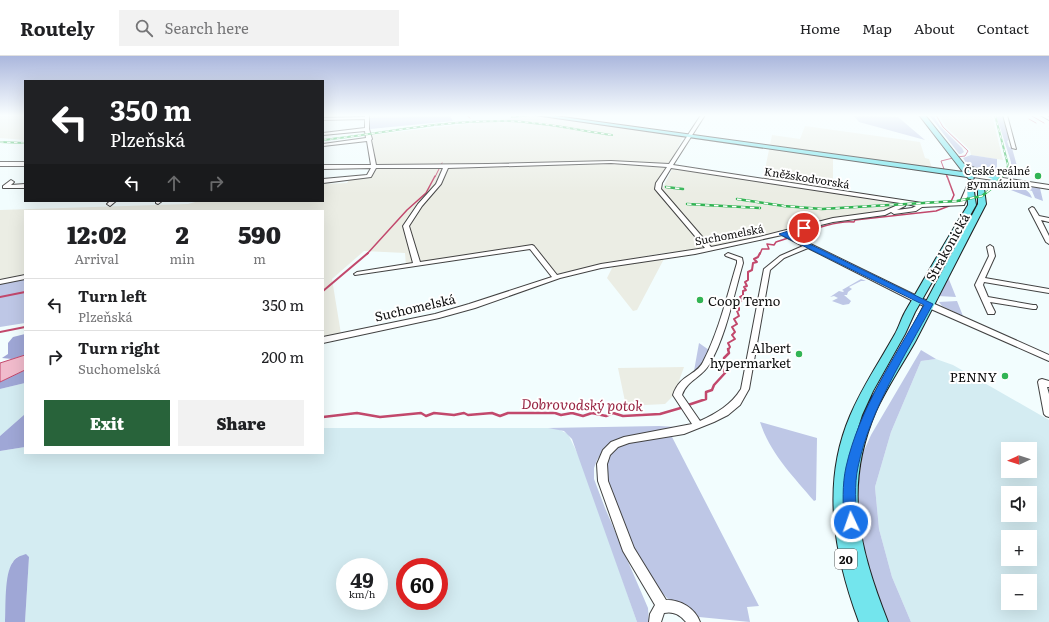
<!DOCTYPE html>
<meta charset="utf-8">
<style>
:root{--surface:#fff;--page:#f2f2f2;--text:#202124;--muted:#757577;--line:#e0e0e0;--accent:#28633a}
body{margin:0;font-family:Literata,serif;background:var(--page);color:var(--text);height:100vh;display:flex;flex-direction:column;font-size:15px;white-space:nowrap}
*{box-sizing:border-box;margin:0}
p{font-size:13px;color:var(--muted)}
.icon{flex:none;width:22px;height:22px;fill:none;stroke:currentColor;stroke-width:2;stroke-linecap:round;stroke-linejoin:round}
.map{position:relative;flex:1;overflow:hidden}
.side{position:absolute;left:24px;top:154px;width:300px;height:244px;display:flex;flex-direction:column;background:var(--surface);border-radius:0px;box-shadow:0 4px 16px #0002}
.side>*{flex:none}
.guide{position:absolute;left:24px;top:24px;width:300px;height:122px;border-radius:0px;box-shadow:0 4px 16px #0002;background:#202124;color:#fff;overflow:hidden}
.needle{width:26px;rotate:266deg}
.fabs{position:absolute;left:1001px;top:386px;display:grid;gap:8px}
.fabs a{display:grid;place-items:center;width:36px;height:36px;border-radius:0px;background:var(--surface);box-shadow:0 4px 16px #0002;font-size:20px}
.speed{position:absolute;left:336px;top:502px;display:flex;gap:8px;font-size:20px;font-weight:700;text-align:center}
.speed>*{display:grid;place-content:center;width:52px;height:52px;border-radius:50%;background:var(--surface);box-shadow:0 4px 16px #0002;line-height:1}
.speed small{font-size:10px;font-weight:400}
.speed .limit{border:6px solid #d22;background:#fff;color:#111}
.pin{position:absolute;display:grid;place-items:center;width:34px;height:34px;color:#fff;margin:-17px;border:2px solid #fff;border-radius:50%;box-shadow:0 1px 4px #0007}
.me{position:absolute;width:44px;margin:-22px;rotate:357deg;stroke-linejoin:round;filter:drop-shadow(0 0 3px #0008)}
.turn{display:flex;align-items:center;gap:14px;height:84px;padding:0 20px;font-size:18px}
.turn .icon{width:52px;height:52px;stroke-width:2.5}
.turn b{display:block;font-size:28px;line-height:34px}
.lanes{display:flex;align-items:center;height:38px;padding:0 20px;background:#0003;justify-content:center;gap:20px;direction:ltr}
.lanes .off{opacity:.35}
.eta{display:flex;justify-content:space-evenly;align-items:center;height:68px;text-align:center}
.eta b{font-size:24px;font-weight:800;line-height:28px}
.primary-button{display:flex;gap:8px;margin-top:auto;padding:8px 20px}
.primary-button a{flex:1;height:46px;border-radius:0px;background:var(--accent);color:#fff;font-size:16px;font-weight:800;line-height:46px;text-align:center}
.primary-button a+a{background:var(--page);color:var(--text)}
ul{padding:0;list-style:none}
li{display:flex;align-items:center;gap:12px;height:52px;padding:0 20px;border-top:1px solid var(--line)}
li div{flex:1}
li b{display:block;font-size:15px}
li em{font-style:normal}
header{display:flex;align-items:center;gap:24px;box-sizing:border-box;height:56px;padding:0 20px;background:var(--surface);border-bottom:1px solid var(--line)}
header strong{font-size:19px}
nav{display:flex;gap:22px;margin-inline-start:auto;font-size:14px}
.search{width:280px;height:36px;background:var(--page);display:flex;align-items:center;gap:10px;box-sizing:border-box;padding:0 14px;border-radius:0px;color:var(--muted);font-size:15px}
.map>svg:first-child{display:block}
.industrial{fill:#ebede4}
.farmland{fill:#d4ecf2;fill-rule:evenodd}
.green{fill:#bec7e6}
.forest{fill:#9fa7d6}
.water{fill:#f1bbcc;stroke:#c2486c}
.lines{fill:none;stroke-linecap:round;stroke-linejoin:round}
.stream-far3{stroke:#c2486c;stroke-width:1}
.stream-far2{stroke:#c2486c;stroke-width:1.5}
.stream-far1{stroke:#c2486c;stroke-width:2}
.stream{stroke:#c2486c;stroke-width:2.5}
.minor-casing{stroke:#424242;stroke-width:2}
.major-casing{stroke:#202020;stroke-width:2}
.minor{fill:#fff;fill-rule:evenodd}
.major{fill:#73e5ed;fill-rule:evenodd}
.rail-far1-casing{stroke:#32b454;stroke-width:2}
.rail-casing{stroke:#32b454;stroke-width:2.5}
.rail-far1{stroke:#fff;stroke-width:1;stroke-dasharray:3.5;stroke-linecap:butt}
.rail{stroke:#fff;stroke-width:1.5;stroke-dasharray:4.5;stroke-linecap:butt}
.route{fill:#1a73e8;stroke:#114b97}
.poi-dot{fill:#32b454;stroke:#fff;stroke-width:1.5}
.labels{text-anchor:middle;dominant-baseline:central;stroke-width:4;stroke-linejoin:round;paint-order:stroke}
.far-poi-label{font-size:11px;fill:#0f0f0f;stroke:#fff;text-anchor:end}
.far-street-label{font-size:11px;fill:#0f0f0f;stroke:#fff}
.shield{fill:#fff;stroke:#575757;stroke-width:1}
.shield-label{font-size:12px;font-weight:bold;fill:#0f0f0f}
.street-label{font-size:13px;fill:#0f0f0f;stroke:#fff}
.poi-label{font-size:13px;fill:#0f0f0f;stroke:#fff;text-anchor:end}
.water-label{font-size:14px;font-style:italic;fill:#972240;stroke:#fff}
</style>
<header>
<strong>Routely</strong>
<div class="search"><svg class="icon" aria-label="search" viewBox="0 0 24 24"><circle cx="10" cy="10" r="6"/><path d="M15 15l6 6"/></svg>Search here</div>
<nav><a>Home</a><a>Map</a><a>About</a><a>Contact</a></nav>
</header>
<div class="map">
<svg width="1049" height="566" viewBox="0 0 1049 566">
<rect width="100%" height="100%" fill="#f2fdfe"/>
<path class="industrial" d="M 0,59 L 25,59 L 25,84 L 0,82 Z
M 323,59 L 436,59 L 432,61 L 338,63 L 323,62 Z
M 939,59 L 992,59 L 1003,104 L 971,99 L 970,94 L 946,71 Z
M 534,60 L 683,80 L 659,136 L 661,136 L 674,109 L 763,123 L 772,79 L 800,83 L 805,70 L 920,86 L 925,102 L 929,103 L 932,112 L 831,98 L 833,103 L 833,133 L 891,146 L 896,150 L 885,155 L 756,184 L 712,192 L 664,197 L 597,209 L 557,218 L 530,193 L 406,210 L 405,197 L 364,195 L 332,223 L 341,278 L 323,281 L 323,155 L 25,155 L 25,220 L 0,224 L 0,154 L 188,148 L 199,145 L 323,145 L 323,128 L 347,127 L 350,122 L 370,120 L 376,109 L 371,79 Z
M 665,201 L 637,254 L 633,255 L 607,222 L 613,210 Z
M 684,311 L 674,339 L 665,348 L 626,350 L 618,312 Z"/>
<path class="farmland" d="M 936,303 L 953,309 L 1049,364 L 1049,566 L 911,566 L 892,521 L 879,473 L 875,431 L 891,376 L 921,305 ZM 1008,393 L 1030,393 L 1030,415 L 1008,415 ZM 1008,437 L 1030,437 L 1030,459 L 1008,459 ZM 1008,481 L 1030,481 L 1030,503 L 1008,503 ZM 1008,525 L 1030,525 L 1030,547 L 1008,547 Z
M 25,327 L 25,358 L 0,380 L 0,333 Z
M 323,372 L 548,372 L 558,373 L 568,378 L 583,409 L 637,566 L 25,566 L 29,501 L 17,501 L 12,507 L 9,515 L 5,566 L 0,566 L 0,395 L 25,391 L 25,397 L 323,397 ZM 345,511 L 379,511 L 379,545 L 345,545 ZM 405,511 L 439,511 L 439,545 L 405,545 Z"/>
<path class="green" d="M 853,59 L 898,61 L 925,84 L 859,66 Z
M 929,59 L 933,59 L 940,70 L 962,92 L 964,96 L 961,98 L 959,98 Z
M 996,59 L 1002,59 L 1009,84 L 1007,85 L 1009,91 L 1012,92 L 1017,110 L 1018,120 L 1004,120 L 1011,111 L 1011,106 Z
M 450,60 L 453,65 L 370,73 L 369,62 Z
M 971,99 L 997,103 L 997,118 C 984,119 969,114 963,102 Z
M 998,127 L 1037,131 L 1021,130 L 1040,132 L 1043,145 L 1035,142 L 1032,135 L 1018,130 L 1020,130 L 997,128 Z
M 998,129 C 1010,130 1027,128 1032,142 Z
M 948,221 L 956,241 L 938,240 Z
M 25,223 L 25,267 L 0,271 L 0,227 Z
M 861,223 L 866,225 L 861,225 L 849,231 L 852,233 L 848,236 L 847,239 L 844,239 L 851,245 L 849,248 L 843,249 L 832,245 L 838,242 L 834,240 L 830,241 L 839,235 L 843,236 L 844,235 L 842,234 Z
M 939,246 L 957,245 L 963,260 L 942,250 Z
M 699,287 L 709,294 L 704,306 L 694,315 Z
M 921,294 L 936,303 L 921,305 L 891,376 L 875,431 L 879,473 L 892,521 L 911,566 L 887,566 L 867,509 L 858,453 L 859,424 L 863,397 L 871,379 Z
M 760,366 L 817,382 L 816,444 L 814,445 C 793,420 770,397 760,366 Z
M 659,370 L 677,371 L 618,383 L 606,390 L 597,404 L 594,412 L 594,423 L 605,452 L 648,552 L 649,566 L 637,566 L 572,383 L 564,375 L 548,372 Z
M 671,379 L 759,550 L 747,551 L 750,566 L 699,561 L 668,543 L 660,535 L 635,495 L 606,420 C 601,383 645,383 671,379 Z"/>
<path class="forest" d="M 25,278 L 25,299 L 12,303 L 2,302 L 8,298 L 8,287 L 13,281 Z
M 25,314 L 25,327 L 0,333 L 0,326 Z
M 25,358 L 25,391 L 0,395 L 0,380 Z
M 26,498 L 29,501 L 25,566 L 5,566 C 6,552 4,517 13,506 C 16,501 20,500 26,498 Z"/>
<path class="water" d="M 25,299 L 25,314 L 0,326 L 0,307 Z"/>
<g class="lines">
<path class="stream-far3" d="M 466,59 L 470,62
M 936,59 L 943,71 L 968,95 L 965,100 L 957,101
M 1032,60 L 1044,67
M 1029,63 L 1036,67
M 435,121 L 442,107
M 947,121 L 941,105 L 953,102"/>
<path class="stream-far2" d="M 367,198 L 407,154 L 426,137 L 435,120
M 760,198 L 762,193 L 769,193 L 767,188 L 774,189 L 776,186 C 796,180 835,163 854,166 L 855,164 L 936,155 L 949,150 L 954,139 L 947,120"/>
<path class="stream-far1" d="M 323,235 L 368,197
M 0,241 L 25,236
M 0,276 L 25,271
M 728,294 L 730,291 L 728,287 L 735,283 L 732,279 L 735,276 L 732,271 L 737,268 L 734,263 L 739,260 L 737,255 L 739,254 L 739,247 L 742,244 L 740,241 L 743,239 L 743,235 L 746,234 L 744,231 L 747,230 L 745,226 L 748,224 L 748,216 L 752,214 L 753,207 L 757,206 L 754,203 L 758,201 L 760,197"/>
<path class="stream" d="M 688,349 L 706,343 L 706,336 L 712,334 L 714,329 L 725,317 L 722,311 L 725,308 L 724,302 L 729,297 L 728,293
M 323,361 L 357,357 L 380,361 L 421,357 L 426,360 L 434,357 L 454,359 L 464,357 L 468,359 L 492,357 L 500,360 L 508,357 L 555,357 L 561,359 L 572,357 L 583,360 L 592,357 L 606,360 L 613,357 L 623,360 L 660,358 L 684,351"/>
<g class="minor-casing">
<path id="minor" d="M 365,59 L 369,59 L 369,73 L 372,83 L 371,84 L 376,109 L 488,108 L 611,105 L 669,108 L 701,59 L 705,59 L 673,109 L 922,147 L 960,146 L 968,128 L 972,128 L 973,129 L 964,149 L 922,151 L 916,155 L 894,158 L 891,156 L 885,159 L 833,166 L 788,177 L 921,242 L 1049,299 L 1049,305 L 915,246 L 808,192 L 784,202 L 770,214 L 749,333 L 740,349 L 728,359 L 714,366 L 684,378 L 629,387 L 618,391 L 610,399 L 607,408 L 608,425 L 634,492 L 666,544 C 681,544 695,552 700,566 L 686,566 C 680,559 674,555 664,557 L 661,566 L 649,566 L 650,558 L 655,549 L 623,495 L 598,425 L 597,408 L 603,394 L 611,386 L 624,381 L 692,368 L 673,339 C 680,318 696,320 703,306 C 719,275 727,240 737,207 L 737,204 L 726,200 L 725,199 L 728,197 L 742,202 L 743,207 C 734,238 726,280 710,307 C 703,321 687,324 682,339 L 700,365 C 717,357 731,349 741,333 L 764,213 L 780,200 L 803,190 L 782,179 L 695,198 L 601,212 L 560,222 L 475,252 L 439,262 L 323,287 L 323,281 L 435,258 L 469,248 L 552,221 L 530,193 L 355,219 L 354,218 L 357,216 L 413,207 L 403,170 L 418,148 L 436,128 L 443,112 L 376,112 L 371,121 L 323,127 L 323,123 L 367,119 L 371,112 L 323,113 L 323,109 L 371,109 L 367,85 L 323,90 L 323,88 L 366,82 L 365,75 L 323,79 L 323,77 L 365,72 L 365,63 L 323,64 L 323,62 L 365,61 ZM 611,107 L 667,111 L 656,127 L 655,133 L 705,192 L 601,208 L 557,219 L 534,190 L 532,189 L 420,206 L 409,170 L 422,150 L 441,128 L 448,112 ZM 671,112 L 900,147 L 900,148 L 884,155 L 833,162 L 759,181 L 711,191 L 661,133 L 662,127 ZM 906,148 L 916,150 L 912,152 L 897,154 L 905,150 Z
M 1003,59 L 1007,59 L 1016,93 L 1012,92 Z
M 1040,59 L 1045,59 L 1049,61 L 1049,64 Z
M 0,106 L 25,106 L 25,110 L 0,110 Z
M 969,117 L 1049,129 L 1049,133 L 967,120 L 966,119 Z
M 11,124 L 14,126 L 11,129 L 25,128 L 25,132 L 3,132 L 3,130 Z
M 110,145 L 116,145 L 110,150 L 107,148 Z
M 156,145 L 162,145 L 158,148 L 156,147 Z
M 1032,151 L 1034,152 L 1039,160 L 1049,162 L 1049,166 L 1041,164 L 1049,180 L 1049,188 L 1046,186 L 1029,153 Z
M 990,189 L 993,191 L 995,200 L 985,222 L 1049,233 L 1049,237 L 984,226 L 983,229 L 988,241 L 1033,249 L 1036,249 L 1037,251 L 1036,253 L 1033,253 L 990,246 L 995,256 L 994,258 L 988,258 L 975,229 L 989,200 L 987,191 Z
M 25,219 L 25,223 L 0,228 L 0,224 Z
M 1042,323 L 1049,325 L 1049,331 L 1047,331 L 1049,338 L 1049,361 L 1046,360 L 1044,358 L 1038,326 L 1039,324 Z"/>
</g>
<g class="major-casing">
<path id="major" d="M 535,59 L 548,59 L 963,116 L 919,59 L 925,59 L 964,108 L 1001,122 L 1002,124 L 1010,125 L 1010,127 L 1008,128 L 993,127 L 986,129 L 984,132 L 986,148 C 962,194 939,240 915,286 C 902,309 887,331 876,355 C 843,431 859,492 888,566 L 859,566 C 834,499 821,428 850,360 C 862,331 880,305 895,278 C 899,271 901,263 905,256 C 926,220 946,184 968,149 L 967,129 L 970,127 L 973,129 L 976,149 L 915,256 L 905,278 L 873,335 L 862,359 L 855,381 L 869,347 L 904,287 L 978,148 L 978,132 L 980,128 L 993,123 L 968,114 L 974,122 L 973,123 L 969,123 L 967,121 Z"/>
</g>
<use href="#minor" class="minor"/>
<use href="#major" class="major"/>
<g class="rail-far1-casing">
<path id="rail-far1" d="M 995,59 L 1008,109 L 1007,114 L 1001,121
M 512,61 L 530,59
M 323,84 C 384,77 445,64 507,65 C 542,66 577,74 612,79
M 0,86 L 25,87"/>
</g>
<g class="rail-casing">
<path id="rail" d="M 666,131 L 683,133
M 737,143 L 784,150 L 822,153 L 957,145 L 982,140 L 992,132 L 1002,120
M 687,148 L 760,152"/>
</g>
<use href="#rail-far1" class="rail-far1"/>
<use href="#rail" class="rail"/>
</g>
<linearGradient id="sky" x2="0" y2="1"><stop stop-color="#abb7dd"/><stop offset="0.43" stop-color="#f9feff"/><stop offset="1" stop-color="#f9feff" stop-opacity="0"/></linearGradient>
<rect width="1049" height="138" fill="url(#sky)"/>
<path class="route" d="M 804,170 L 806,171 L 806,174 L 789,178 L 933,248 C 905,300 870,353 858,411 C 854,429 856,448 857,466 L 855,470 L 851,472 L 846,470 L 844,466 C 843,448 842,429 846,411 C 859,353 895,301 924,249 L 779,178 Z"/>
<g class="poi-dot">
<circle cx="1038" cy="120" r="4"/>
<circle cx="700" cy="244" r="4"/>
<circle cx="799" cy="298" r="4"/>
<circle cx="1005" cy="320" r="4"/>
</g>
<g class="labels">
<g class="far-poi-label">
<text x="1030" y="114">České reálné<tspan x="1030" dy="13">gymnázium</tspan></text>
</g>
<g class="far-street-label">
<text transform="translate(807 121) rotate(9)">Kněžskodvorská</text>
<text transform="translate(729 178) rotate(-11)">Suchomelská</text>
</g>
<rect class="shield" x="835" y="493" width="22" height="20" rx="3"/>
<g class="shield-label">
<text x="846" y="503">20</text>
</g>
<g class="street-label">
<text transform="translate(947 191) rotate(-61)">Strakonická</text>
<text transform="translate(415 251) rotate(-13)">Suchomelská</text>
</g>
<g class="poi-label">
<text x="708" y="244" text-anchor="start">Coop Terno</text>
<text x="791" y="291">Albert<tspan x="791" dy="15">hypermarket</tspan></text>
<text x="997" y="320">PENNY</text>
</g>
<g class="water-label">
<text transform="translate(582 348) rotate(1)">Dobrovodský potok</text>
</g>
</g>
</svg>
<div class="fabs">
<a><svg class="needle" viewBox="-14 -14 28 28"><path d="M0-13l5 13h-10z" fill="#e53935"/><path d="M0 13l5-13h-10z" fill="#757577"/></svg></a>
<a><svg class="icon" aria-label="sound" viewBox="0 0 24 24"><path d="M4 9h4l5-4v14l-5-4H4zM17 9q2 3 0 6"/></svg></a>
<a>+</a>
<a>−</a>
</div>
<div class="speed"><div>49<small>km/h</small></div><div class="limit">60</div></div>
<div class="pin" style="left:804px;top:172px;background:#d93025"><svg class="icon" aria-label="arrive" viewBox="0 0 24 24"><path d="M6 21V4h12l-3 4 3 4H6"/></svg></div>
<svg class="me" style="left:851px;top:466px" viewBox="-20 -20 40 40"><circle r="17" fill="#1a73e8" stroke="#fff" stroke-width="3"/><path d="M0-11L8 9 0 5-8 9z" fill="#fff"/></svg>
<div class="guide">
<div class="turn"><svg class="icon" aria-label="left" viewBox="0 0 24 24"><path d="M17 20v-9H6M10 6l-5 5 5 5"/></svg><div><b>350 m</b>Plzeňská</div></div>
<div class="lanes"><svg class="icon" aria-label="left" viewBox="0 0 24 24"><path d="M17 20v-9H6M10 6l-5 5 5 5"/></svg><svg class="icon off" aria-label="ahead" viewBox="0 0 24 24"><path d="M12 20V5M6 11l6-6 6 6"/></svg><svg class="icon off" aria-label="right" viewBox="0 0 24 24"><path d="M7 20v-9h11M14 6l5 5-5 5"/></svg></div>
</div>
<section class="side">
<div class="eta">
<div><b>12:02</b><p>Arrival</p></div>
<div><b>2</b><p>min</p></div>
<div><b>590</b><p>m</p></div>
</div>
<ul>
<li><svg class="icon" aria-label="left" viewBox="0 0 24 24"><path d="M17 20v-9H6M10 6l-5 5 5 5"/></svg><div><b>Turn left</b><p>Plzeňská</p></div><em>350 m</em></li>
<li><svg class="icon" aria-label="right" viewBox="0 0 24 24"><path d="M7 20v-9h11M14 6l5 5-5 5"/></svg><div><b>Turn right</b><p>Suchomelská</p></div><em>200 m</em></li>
</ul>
<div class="primary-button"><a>Exit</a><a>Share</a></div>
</section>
</div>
